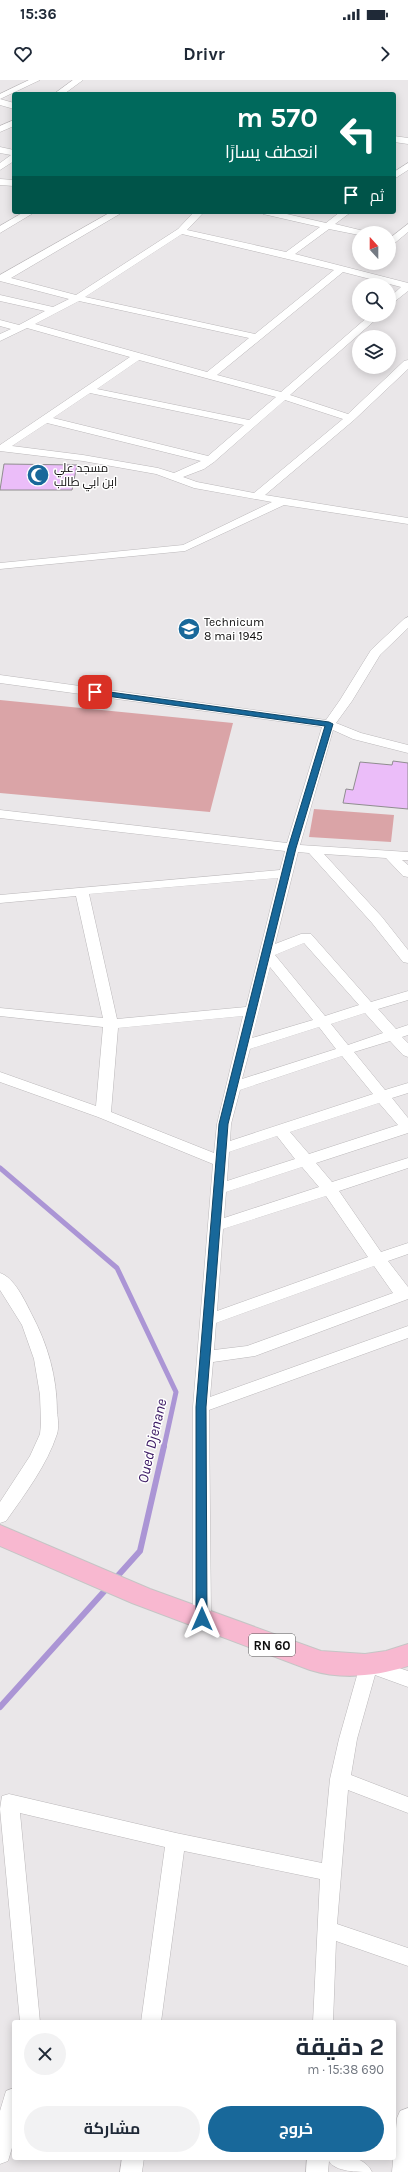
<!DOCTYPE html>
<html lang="ar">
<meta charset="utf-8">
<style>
:root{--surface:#fff;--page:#f2f2f3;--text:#1f2937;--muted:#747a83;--accent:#18689a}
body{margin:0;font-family:Karla,Cairo,sans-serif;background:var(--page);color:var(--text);direction:rtl;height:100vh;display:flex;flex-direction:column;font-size:15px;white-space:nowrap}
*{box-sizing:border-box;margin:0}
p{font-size:13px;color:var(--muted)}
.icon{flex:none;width:22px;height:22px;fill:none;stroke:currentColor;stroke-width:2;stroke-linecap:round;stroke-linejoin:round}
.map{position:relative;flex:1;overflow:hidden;direction:ltr}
.sheet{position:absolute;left:12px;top:1940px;width:384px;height:140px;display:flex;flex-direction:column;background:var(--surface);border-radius:4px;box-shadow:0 2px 10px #0003;direction:rtl}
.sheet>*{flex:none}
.top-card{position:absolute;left:12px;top:12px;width:384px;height:122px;border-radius:4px;box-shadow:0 2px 10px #0003;direction:rtl;background:#00695c;color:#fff;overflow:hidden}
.needle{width:26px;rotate:339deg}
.controls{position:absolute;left:352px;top:146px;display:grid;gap:8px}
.controls a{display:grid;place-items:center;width:44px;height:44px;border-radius:50%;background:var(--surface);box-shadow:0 2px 10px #0003;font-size:20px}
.pin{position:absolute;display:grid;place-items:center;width:34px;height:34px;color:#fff;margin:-17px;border-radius:8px;box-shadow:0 2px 6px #0006}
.me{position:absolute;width:44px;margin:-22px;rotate:0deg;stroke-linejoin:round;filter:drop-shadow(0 0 3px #0008)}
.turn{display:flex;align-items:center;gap:14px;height:84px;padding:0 12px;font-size:18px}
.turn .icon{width:52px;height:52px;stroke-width:2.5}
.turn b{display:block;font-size:28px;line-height:34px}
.then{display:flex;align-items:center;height:38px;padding:0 12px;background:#0003;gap:8px;font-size:15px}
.round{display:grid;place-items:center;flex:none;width:42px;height:42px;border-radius:21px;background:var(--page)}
.summary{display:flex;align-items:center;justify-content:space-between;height:68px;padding:0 12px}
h1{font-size:24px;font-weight:700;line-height:30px}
.button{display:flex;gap:8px;margin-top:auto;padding:8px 12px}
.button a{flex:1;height:46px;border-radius:24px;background:var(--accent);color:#fff;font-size:16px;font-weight:700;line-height:46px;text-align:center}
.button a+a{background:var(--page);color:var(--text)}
.status{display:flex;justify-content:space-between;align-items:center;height:28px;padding:0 20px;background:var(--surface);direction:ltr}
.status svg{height:11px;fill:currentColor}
header{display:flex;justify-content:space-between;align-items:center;height:52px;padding:0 12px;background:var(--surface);font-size:18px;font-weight:700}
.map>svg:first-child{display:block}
.green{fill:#daa4a7}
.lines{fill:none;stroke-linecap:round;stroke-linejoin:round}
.stream-far1{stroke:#ab95d5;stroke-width:5}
.stream{stroke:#ab95d5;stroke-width:6}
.building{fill:#ebbdf9;stroke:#8f8d8f}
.street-casing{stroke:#bbb8ba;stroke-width:1}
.primary-casing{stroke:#c5c5c5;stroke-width:2}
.street{fill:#fff;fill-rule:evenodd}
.primary{fill:#f8b8d0;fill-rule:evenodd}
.route{fill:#18689a;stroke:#104464}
.labels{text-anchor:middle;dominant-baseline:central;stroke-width:3;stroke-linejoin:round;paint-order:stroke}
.far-poi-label{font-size:12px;fill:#0e0d0d;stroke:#fff;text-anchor:start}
.shield{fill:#fff;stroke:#565656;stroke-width:1}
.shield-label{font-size:13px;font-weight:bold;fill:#0e0d0d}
.water-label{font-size:15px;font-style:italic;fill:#3b1964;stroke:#fff}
</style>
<div class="status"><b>15:36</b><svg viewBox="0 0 49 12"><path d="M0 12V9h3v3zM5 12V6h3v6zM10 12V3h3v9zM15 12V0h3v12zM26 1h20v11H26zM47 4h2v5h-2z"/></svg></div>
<header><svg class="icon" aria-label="forward" viewBox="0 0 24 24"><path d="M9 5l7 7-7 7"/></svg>Drivr<svg class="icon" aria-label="heart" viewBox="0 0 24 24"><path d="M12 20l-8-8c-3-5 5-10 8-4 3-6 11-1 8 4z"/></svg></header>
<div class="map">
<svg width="408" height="2092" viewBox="0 0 408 2092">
<rect width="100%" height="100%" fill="#eae7e9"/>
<path class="green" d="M 0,620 L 233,643 L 210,732 L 0,713 Z
M 314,729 L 394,735 L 391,762 L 309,757 Z"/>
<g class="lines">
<path class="stream-far1" d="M 0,1088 L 117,1188 L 176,1312 L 164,1367"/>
<path class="stream" d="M 114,1500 L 140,1471 L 164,1366
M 0,1627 L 109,1506"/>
</g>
<path class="building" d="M 4,384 L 77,385 L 72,410 L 0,410 Z
M 393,681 L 408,683 L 408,729 L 343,723 L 346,709 L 353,710 L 360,682 L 392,685 Z"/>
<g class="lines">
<g class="street-casing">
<path id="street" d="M 29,0 L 40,0 L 0,19 L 14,23 L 14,29 L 0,25 L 0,14 Z
M 73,0 L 83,0 L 64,14 L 54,14 Z
M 14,40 L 14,46 L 0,52 L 0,46 Z
M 394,56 L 408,58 L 408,64 L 394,62 Z
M 0,67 L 14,70 L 14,81 L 0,90 L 0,83 L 11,75 L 0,73 Z
M 408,83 L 408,90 L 394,99 L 394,92 Z
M 0,99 L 14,100 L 14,106 L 0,105 Z
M 24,132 L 35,132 L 0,153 L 0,146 Z
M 111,132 L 123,132 L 11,198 L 76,215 L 178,149 L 194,132 L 204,132 L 187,150 L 286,172 L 320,147 L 263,134 L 261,132 L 278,132 L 326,143 L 340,132 L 351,132 L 335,144 L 364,151 L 366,153 L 359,153 L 359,155 L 329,149 L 295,174 L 408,203 L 408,211 L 389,226 L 389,218 L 401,207 L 343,192 L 217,295 L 281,312 L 370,235 L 381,235 L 290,315 L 348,334 L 404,281 L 408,280 L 408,289 L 354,340 L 265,415 L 408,438 L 408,444 L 284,425 L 185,471 L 0,489 L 0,483 L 183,465 L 272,422 L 194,408 L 156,394 L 83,381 L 0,371 L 0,365 L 130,277 L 27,248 L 0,261 L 0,254 L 11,249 L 0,246 L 0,240 L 19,245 L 45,231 L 0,221 L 0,215 L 53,227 L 69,219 L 0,201 L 0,195 ZM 182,154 L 334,190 L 255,254 L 85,217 ZM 79,221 L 249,258 L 207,292 L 35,244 ZM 139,280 L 276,317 L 249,340 L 97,309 ZM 90,313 L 244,345 L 208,376 L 53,338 ZM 285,320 L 343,339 L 254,413 L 197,402 L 183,397 L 204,389 L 214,382 ZM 47,343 L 201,381 L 174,393 L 158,388 L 83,375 L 12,366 Z
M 408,144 L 408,152 L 396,162 L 390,162 L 390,158 Z
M 408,537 L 408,548 L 380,575 L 352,621 L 336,643 L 361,653 L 408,665 L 408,673 L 353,659 L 333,650 L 300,765 L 408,772 L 408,780 L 402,780 L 408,785 L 408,797 L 403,796 L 386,778 L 324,774 L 382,837 L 408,870 L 408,883 L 403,882 L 372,843 L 309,773 L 298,772 L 275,864 L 301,854 L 311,854 L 371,922 L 408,911 L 408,920 L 378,929 L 396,949 L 408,945 L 408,955 L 402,957 L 408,963 L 408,977 L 403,975 L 390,961 L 354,972 L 385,1010 L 408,1003 L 408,1013 L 392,1018 L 408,1038 L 408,1053 L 316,1083 L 332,1102 L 408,1078 L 408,1088 L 339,1111 L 381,1172 L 408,1163 L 408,1174 L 388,1181 L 408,1207 L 408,1219 L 255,1276 L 213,1282 L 210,1317 L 408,1246 L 408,1258 L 209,1330 L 211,1539 L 208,1544 L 202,1546 L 196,1544 L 193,1539 L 193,1327 L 213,1084 L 98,1037 L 0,1002 L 0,992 L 96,1026 L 103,947 L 0,936 L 0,928 L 103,938 L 76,816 L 0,823 L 0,815 L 280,790 L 285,771 L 0,738 L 0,730 L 287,763 L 322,647 L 0,603 L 0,595 L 326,640 L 340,620 L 371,570 L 404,539 ZM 278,798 L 246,927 L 117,939 L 89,814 ZM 304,863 L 359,925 L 325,936 L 275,875 ZM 270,887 L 313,940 L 252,958 ZM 365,933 L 383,953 L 348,965 L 331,944 ZM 243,936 L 217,1044 L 214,1073 L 111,1032 L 118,948 ZM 319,947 L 336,969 L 242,999 L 250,969 ZM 342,976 L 373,1014 L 230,1061 L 231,1044 L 240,1010 ZM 379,1023 L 398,1045 L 309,1074 L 290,1052 ZM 277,1056 L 295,1079 L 227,1101 L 229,1072 ZM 302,1087 L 319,1107 L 224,1138 L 226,1112 ZM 326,1116 L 368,1177 L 217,1231 L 223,1149 ZM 374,1186 L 393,1213 L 247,1266 L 214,1270 L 216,1243 Z
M 0,1193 C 14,1197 25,1221 31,1233 C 48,1265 57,1297 57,1332 C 58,1339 59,1347 57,1354 C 47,1385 25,1414 6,1441 L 0,1443 L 0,1422 L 30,1376 L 40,1354 L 41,1344 L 40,1315 L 34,1279 L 22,1245 L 0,1210 Z
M 369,1578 L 408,1591 L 408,1607 L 375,1595 L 357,1659 L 351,1695 L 408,1717 L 408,1733 L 348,1710 L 337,1844 L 408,1868 L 408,1886 L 336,1861 L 333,1942 L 313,1942 L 320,1799 L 184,1771 L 161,1942 L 141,1942 L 165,1767 L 20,1733 L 40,1942 L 20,1942 L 0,1729 L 2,1716 L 9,1714 L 176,1753 L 322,1783 L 330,1699 L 339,1659 L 360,1585 L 362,1580 Z
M 14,2008 L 14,2061 L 8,2081 L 0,2084 L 0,2031 L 6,2011 Z
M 408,2028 L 408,2092 L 392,2092 L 397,2038 L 400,2031 Z
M 122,2078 L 144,2078 L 142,2092 L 120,2092 Z
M 307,2078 C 327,2078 362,2070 372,2092 C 358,2092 335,2092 329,2081 L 328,2092 L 306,2092 Z"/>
</g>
<g class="primary-casing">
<path id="primary" d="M 0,1445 L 150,1509 L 321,1571 L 365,1574 L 386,1571 L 408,1564 L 408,1586 C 377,1596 342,1600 310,1590 L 132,1523 L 0,1466 Z"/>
</g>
<use href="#street" class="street"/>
<use href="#primary" class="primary"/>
</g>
<path class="route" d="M 95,610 L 329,642 L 333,644 L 296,768 L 228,1044 L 206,1327 L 207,1539 L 202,1543 L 196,1539 L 196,1327 L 219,1044 L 288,768 L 325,646 L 92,614 L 92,611 Z"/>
<defs>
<g id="mosque-disc" transform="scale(1.15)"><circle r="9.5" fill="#18689a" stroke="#fff"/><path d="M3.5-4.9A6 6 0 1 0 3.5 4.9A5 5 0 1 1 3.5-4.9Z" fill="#fff"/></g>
<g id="school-disc" transform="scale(1.15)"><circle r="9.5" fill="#18689a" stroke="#fff"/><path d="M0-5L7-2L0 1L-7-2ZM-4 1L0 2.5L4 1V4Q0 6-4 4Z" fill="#fff"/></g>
</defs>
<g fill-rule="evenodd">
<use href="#mosque-disc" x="38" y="395"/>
<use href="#school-disc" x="189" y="549"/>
</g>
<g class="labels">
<g class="far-poi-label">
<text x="54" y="388">مسجد علي<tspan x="54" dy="14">ابن ابي طالب</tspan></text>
<text x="204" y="542">Technicum<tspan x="204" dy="14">8 mai 1945</tspan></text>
</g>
<rect class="shield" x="249" y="1554" width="46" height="22" rx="3"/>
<g class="shield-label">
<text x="272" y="1565">RN 60</text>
</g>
<g class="water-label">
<text transform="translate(152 1361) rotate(-77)">Oued Djenane</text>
</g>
</g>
</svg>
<div class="controls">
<a><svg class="needle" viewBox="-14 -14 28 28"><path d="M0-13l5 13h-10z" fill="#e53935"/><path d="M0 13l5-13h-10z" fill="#747a83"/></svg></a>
<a><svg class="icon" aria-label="search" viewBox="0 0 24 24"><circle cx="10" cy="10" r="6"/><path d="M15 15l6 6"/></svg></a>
<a><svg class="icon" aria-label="layers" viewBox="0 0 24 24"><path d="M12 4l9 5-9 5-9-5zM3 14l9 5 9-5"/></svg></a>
</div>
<div class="pin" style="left:95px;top:612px;background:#d93025"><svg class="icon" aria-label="arrive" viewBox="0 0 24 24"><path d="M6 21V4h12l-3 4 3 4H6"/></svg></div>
<svg class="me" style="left:202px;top:1539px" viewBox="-20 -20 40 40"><path d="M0-17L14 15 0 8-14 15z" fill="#18689a" stroke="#fff" stroke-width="4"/></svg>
<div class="top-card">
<div class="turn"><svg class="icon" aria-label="left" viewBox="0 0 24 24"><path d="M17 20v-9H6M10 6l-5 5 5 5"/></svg><div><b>570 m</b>انعطف يسارًا</div></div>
<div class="then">ثم<svg class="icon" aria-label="arrive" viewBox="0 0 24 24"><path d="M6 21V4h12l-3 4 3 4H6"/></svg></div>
</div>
<section class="sheet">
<div class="summary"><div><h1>2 دقيقة</h1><p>690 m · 15:38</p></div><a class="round"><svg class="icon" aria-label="close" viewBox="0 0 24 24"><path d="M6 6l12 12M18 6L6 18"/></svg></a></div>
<div class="button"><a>خروج</a><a>مشاركة</a></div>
</section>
</div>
